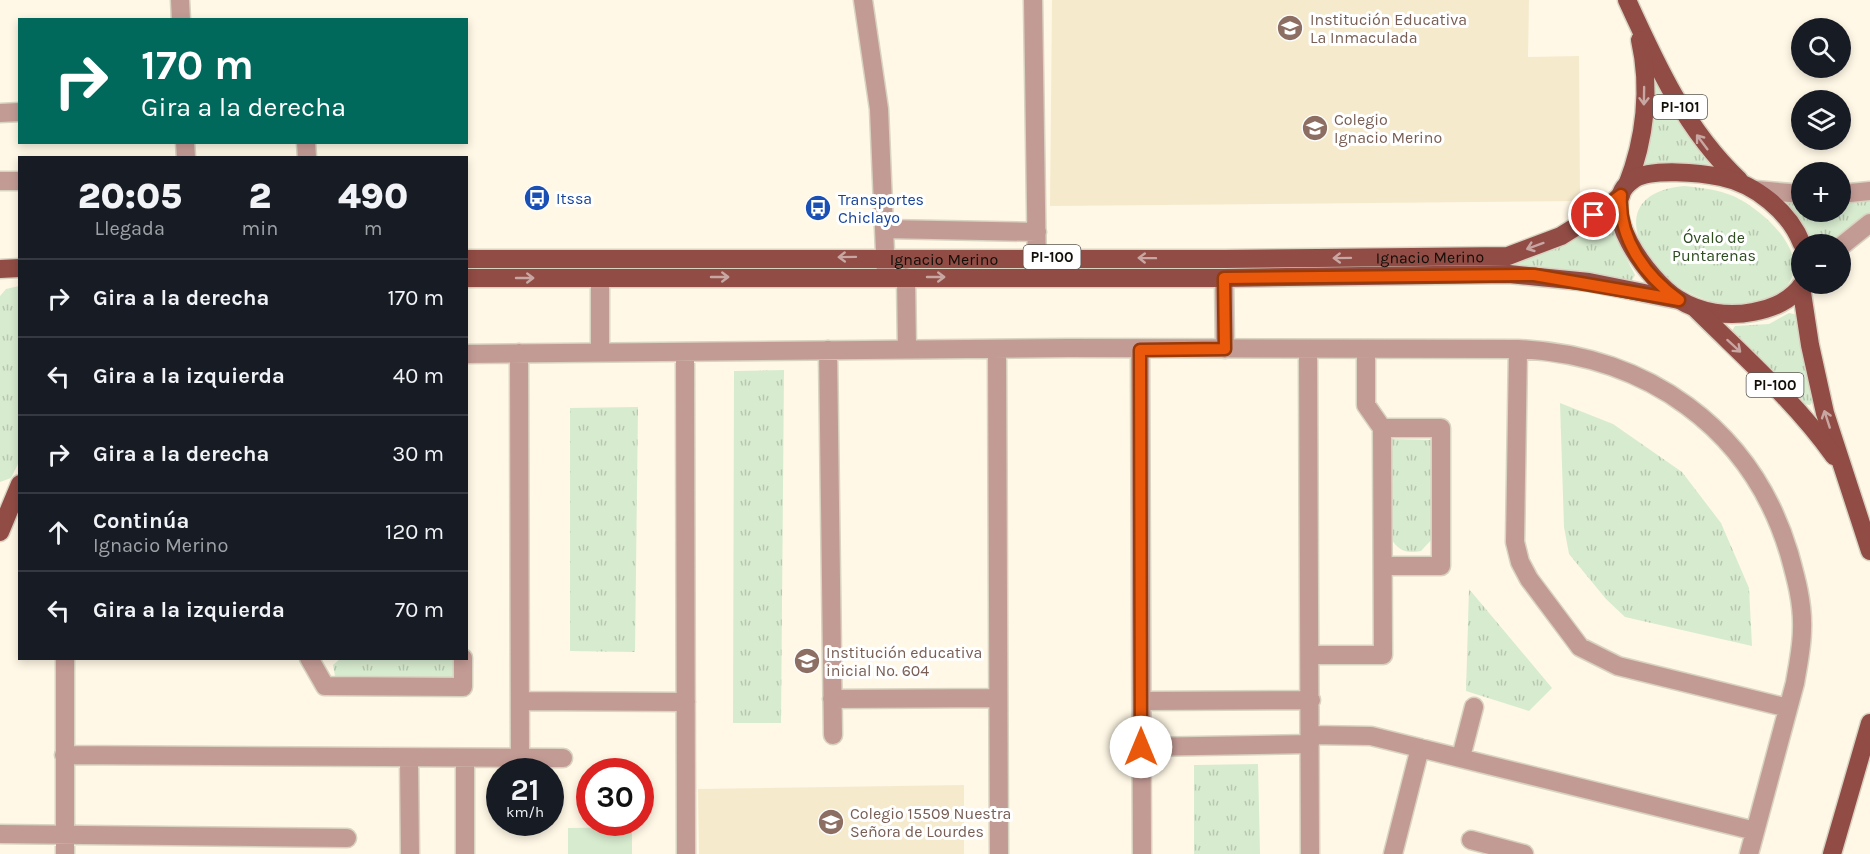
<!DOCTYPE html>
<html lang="es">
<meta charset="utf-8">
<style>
:root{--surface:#171b24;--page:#20242c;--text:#f1f3f6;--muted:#9ea1a6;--line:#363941}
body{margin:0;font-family:Karla,sans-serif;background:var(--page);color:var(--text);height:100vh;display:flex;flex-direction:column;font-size:22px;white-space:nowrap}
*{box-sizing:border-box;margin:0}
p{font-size:20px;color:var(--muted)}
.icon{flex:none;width:33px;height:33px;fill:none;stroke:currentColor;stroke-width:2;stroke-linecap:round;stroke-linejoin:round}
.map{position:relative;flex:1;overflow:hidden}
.panel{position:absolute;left:18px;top:156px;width:450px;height:504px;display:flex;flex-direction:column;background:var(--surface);border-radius:0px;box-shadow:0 3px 9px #0003}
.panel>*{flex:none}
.hud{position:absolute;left:18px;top:18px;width:450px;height:126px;border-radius:0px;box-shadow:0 3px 9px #0003;background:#00695c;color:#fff;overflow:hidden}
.buttons{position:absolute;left:1791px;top:18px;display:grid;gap:12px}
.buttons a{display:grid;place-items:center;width:60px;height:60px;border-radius:50%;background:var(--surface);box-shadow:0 3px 9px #0003;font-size:30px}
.speed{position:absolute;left:486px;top:758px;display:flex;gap:12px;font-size:30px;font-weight:700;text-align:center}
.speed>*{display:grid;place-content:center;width:78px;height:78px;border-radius:50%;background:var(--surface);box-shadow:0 3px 9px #0003;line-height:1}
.speed small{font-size:15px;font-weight:400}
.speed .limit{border:9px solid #d22;background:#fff;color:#111}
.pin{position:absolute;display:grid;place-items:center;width:51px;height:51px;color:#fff;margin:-26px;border:3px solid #fff;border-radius:50%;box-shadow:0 2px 6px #0007}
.me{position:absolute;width:66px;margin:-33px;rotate:0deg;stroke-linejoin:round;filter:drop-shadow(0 0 4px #0008)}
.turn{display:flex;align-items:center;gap:21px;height:126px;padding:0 24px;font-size:27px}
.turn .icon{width:78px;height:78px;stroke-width:2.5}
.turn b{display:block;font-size:42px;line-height:51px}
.eta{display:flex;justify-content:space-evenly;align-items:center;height:102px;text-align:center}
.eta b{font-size:36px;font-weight:800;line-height:42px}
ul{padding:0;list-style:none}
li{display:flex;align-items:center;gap:18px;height:78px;padding:0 24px;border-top:2px solid var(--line)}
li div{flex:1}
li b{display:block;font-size:22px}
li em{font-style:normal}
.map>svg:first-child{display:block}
.built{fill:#f6eacd}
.grass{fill:#d7ebcf}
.park{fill:url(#park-tufts)}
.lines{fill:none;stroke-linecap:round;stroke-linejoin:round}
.minor-casing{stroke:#d9d3c2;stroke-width:21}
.major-casing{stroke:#d9d3c2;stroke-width:21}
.minor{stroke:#c39b95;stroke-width:18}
.major{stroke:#904c45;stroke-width:18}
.oneway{stroke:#c8a6a2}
.route-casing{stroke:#983908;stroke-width:15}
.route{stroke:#ea580c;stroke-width:10}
.labels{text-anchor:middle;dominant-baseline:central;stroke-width:6;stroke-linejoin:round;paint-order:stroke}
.shield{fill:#fff;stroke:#595752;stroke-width:1.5}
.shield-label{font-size:15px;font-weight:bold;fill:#120f08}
.education-label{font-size:16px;fill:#785e54;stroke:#fff;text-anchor:start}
.transit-label{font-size:16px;fill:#164399;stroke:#fff;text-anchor:start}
.park-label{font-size:16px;fill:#2d4c20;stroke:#fff}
.street-label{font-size:16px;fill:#120f08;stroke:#fff}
</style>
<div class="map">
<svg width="1870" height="854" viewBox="0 0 1870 854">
<defs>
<pattern id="park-tufts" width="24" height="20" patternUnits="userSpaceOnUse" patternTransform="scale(1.5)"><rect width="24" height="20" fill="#d7ebcf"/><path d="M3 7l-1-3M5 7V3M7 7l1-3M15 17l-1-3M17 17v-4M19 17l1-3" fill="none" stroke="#b8c8b0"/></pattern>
</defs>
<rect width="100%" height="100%" fill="#fff8e6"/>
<path class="built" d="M 1052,0 L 1529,0 L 1528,57 L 1579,56 L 1580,198 L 1575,201 L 1050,206 Z
M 964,785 L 964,854 L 699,854 L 698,789 Z"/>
<path class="grass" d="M 632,827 L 632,854 L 568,854 L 568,828 Z"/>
<path class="park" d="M 1653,76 L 1688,136 L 1710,162 L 1709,166 L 1646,167 L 1644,164 Z
M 1684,186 C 1704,188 1724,190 1741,200 C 1771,217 1819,263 1778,295 C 1768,303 1752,308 1740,306 C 1720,305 1701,300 1684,290 C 1636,262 1606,193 1684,186 Z
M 1870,194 L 1870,214 L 1832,244 L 1805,244 L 1775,196 L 1801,198 L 1802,212 L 1840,212 L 1841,198 Z
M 1610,214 L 1613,217 L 1620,246 L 1635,275 L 1630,284 L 1512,268 L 1512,262 L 1562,245 Z
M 19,286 L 19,462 L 11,478 L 0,482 L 0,296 L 6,289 Z
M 1789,313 L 1798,315 L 1813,401 L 1810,405 L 1802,404 L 1777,375 L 1730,334 L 1735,326 L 1769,324 Z
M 784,370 L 781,723 L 733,723 L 734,371 Z
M 1560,403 L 1613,424 L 1682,472 L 1721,523 L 1749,588 L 1752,646 L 1625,617 L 1606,599 L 1569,554 L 1564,527 Z
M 638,407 L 635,652 L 570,651 L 570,408 Z
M 1390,439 L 1435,440 L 1433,538 L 1421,551 C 1407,554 1398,551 1391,538 Z
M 1469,589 L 1552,688 L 1529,711 L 1466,691 Z
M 340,659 L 454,659 L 453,678 L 338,678 L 335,676 L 333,665 Z
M 1258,764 L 1260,854 L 1194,854 L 1194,765 Z"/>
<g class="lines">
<g class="minor-casing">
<path id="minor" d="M 180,0 L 181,20
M 863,0 L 879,109 L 886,276
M 1033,0 L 1037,274
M 0,113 L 20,112
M 185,142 L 186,158
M 306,142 L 307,158
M 0,181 L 20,181
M 1756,190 L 1802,194
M 1840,194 L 1870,191
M 885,229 L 1037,232
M 1840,247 L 1870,223
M 906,277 L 907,350
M 600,278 L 600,353
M 1224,278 L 1225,349
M 997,349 L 999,854
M 1518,349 L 1515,542 L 1520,562 L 1529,579 L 1580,647 L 1618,666 L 1788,708
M 828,350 L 833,735
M 1140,350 L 1142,854
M 1308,350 L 1310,854
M 685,352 L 686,854
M 519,353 L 520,758
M 466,354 L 1068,348 L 1518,349 C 1646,355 1751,427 1789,553 C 1796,578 1803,603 1802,629 C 1802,647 1798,665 1795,683 L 1749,854
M 1382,428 L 1441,428 L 1441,566 L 1385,566
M 1311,655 L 1383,655 L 1382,428 L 1366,405 L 1366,350
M 309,658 L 325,686 L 463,687 L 463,658
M 832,699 L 998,698
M 520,701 L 686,702
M 1142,701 L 1311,700
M 1311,735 L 1371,736 L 1755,831
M 1141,747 L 1310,744
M 64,755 L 563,758
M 1461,757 L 1474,707
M 409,758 L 410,854
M 465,758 L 465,854
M 0,834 L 347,838
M 1471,840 L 1524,854
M 65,854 L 65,658
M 1393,854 L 1420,748"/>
</g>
<g class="major-casing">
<g id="major">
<path d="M 1627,0 C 1657,66 1686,130 1739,180"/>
<path d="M 1627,185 C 1645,140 1651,88 1640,40"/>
<path d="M 1802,244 C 1789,211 1755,184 1721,177 C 1701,173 1652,168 1634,179 C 1591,205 1650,282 1678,299 C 1700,313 1728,317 1753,312 C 1774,308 1790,301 1803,284"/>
<path id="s1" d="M 466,259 L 1224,259 L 1508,256 L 1561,236 L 1609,206 L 1621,195"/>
<path d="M 0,269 L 20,268"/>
<path d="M 466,278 L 1224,278 L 1509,274 L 1589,282 L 1679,300"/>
<path d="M 1801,286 L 1810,345 L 1825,413 L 1870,551"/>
<path d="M 1695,308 C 1743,356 1794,400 1834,456"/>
<path d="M 0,532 L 20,484"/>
<path d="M 1832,854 L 1870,723"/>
</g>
</g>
<use href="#minor" class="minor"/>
<use href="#major" class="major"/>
</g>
<defs><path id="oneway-shaft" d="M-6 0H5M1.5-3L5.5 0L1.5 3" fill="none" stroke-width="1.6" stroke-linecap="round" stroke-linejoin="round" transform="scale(1.5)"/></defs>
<g class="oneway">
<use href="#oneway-shaft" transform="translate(1644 96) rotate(91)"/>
<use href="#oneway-shaft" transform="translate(1702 142) rotate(-127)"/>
<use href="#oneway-shaft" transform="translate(1535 246) rotate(160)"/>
<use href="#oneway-shaft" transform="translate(847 257) rotate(179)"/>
<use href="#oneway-shaft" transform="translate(1147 258) rotate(-179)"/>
<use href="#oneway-shaft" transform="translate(1342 258) rotate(179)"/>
<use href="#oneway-shaft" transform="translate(720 277)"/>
<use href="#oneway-shaft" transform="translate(936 277)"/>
<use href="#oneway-shaft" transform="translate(525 278)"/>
<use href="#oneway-shaft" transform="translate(1734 346) rotate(42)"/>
<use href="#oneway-shaft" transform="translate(1827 419) rotate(-108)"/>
</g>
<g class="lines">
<g class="route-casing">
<path id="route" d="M 1141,747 L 1140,350 L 1225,349 L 1224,278 L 1534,275 L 1679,300 C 1645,276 1618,238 1621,195 L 1594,215"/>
</g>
<use href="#route" class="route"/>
</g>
<defs>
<g id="school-disc" transform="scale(1.35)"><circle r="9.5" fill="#8d6e63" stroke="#fff"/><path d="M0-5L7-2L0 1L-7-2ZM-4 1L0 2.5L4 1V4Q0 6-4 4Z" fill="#fff"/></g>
<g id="bus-disc" transform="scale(1.35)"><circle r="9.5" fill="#1a4fb4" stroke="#fff"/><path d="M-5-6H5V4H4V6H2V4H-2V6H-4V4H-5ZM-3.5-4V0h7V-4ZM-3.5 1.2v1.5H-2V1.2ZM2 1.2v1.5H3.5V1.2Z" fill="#fff"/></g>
</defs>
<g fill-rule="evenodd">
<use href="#school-disc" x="1290" y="28"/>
<use href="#school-disc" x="1315" y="128"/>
<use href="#bus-disc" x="537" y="198"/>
<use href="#bus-disc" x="818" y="208"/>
<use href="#school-disc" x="807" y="661"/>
<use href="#school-disc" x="831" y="822"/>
</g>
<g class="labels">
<g class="shield">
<rect x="1653" y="95" width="54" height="24" rx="4.5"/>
<rect x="1023.5" y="245" width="57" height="24" rx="4.5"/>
<rect x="1746.5" y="373" width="57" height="24" rx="4.5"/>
</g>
<g class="shield-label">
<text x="1680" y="107">PI-101</text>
<text x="1052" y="257">PI-100</text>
<text x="1775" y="385">PI-100</text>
</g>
<g class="education-label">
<text x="1310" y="19">Institución Educativa<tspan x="1310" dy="18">La Inmaculada</tspan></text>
<text x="1334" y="119">Colegio<tspan x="1334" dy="18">Ignacio Merino</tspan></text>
<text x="826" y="652">Institución educativa<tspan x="826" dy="18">inicial No. 604</tspan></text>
<text x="850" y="813">Colegio 15509 Nuestra<tspan x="850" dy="18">Señora de Lourdes</tspan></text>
</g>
<g class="transit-label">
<text x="556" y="198">Itssa</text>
<text x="838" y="199">Transportes<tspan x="838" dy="18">Chiclayo</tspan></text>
</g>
<g class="park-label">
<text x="1714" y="237">Óvalo de<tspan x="1714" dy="18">Puntarenas</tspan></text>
</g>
<g class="street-label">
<text stroke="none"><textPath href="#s1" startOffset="964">Ignacio Merino</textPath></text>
<text stroke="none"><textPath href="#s1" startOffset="478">Ignacio Merino</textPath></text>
</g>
</g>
</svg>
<div class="buttons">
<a><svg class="icon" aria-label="search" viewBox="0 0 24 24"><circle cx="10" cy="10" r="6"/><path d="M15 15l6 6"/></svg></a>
<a><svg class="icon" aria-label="layers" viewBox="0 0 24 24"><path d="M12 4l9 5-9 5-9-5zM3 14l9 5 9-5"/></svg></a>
<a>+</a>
<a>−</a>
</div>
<div class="speed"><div>21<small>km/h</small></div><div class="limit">30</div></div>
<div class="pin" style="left:1594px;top:215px;background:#d93025"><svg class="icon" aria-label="arrive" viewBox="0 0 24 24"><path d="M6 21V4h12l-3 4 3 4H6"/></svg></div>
<svg class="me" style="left:1141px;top:747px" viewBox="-20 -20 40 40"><circle r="19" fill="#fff"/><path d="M0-13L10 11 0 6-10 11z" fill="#ea580c"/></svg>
<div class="hud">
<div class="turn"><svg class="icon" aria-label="right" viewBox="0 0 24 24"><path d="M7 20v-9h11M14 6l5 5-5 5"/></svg><div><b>170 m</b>Gira a la derecha</div></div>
</div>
<section class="panel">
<div class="eta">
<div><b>20:05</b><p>Llegada</p></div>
<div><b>2</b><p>min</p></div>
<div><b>490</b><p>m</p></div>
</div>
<ul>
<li><svg class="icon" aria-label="right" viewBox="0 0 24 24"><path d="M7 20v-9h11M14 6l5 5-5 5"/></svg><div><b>Gira a la derecha</b></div><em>170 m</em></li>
<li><svg class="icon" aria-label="left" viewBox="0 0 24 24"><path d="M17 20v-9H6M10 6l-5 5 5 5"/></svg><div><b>Gira a la izquierda</b></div><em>40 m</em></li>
<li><svg class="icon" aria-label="right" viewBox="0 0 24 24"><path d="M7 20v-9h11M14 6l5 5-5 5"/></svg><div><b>Gira a la derecha</b></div><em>30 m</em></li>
<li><svg class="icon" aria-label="ahead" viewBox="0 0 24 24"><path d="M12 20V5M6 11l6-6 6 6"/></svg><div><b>Continúa</b><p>Ignacio Merino</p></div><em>120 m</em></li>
<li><svg class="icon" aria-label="left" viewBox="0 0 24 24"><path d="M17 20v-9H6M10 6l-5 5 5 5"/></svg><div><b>Gira a la izquierda</b></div><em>70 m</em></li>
</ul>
</section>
</div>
